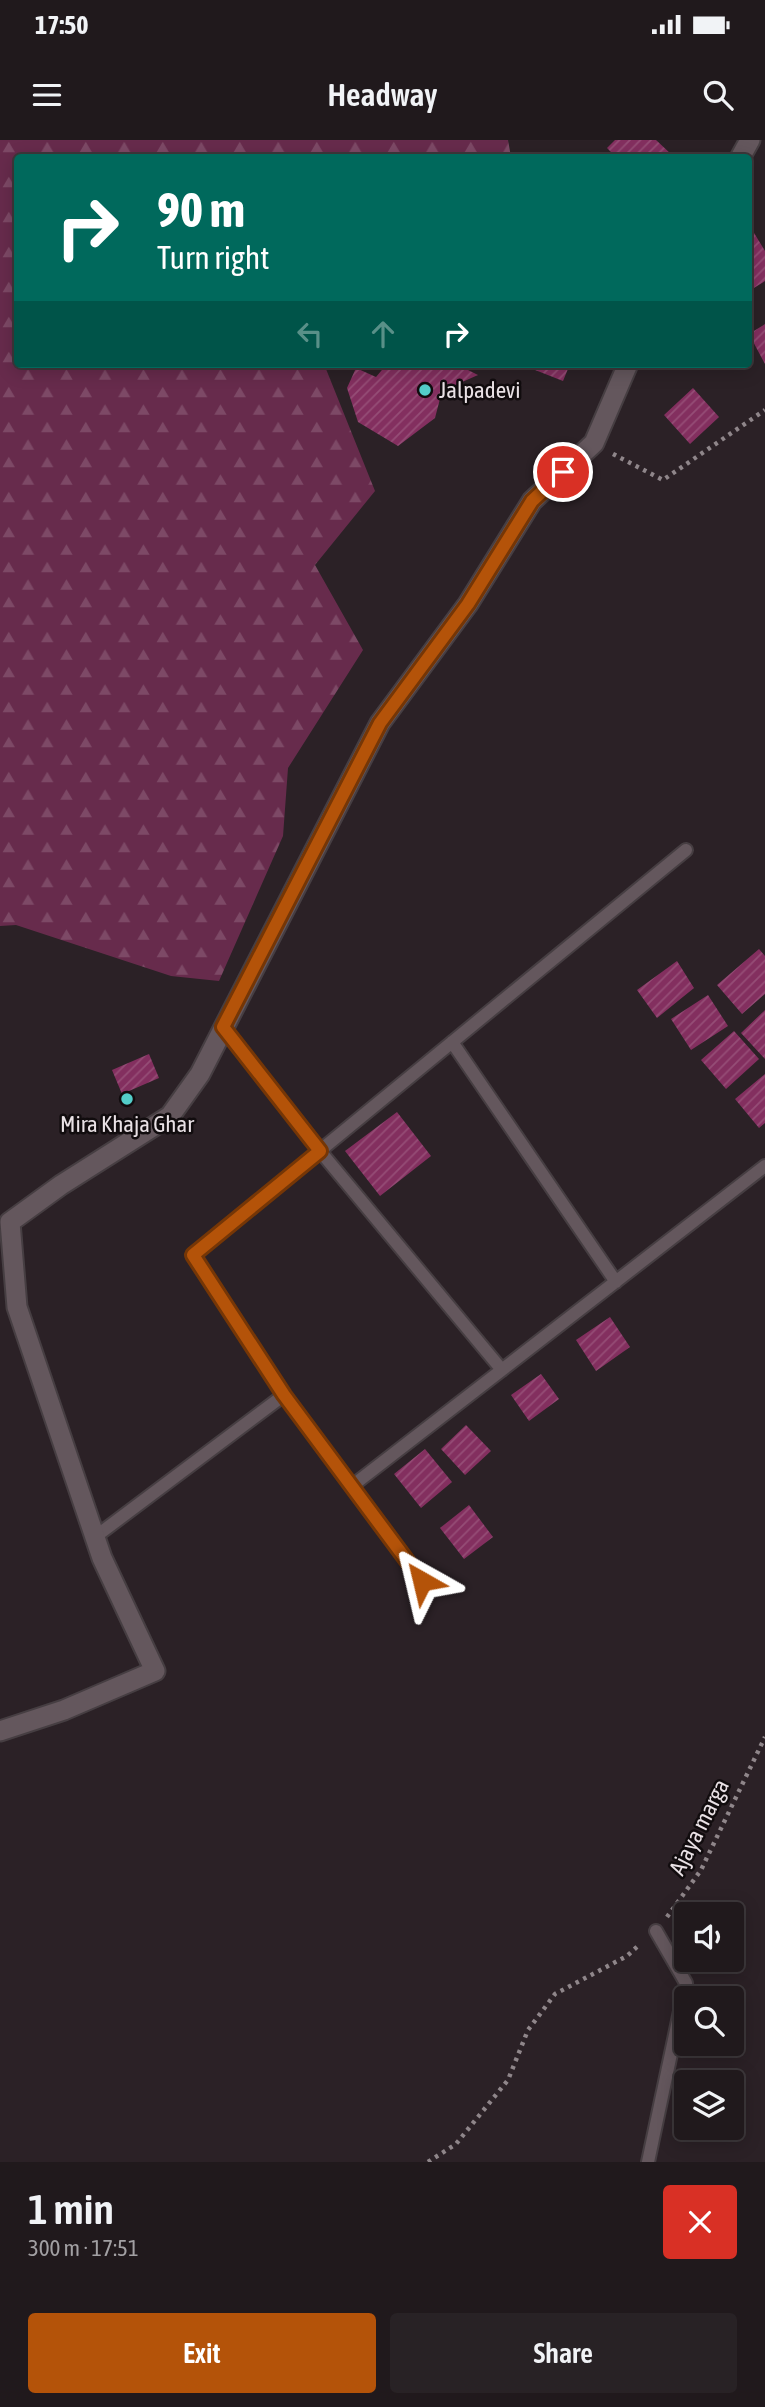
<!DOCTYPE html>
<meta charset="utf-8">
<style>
:root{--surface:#20191c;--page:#282225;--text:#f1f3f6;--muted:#a2a0a3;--line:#3d383b;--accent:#b45309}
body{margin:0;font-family:"Asap Condensed",sans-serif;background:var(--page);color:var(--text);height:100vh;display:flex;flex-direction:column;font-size:26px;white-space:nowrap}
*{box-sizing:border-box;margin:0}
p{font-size:23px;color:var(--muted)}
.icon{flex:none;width:38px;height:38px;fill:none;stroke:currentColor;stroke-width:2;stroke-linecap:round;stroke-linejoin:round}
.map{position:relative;height:2022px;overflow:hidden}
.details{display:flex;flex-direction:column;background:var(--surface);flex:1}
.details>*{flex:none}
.hud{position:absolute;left:14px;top:14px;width:738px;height:214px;border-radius:7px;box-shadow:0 4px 18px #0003,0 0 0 2px var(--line);background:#00695c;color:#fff;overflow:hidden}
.fabs{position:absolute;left:674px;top:1762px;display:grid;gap:14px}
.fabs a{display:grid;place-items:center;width:70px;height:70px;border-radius:7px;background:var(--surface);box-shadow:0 4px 18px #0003,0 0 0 2px var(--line);font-size:35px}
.pin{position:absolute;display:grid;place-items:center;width:60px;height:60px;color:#fff;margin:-30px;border:4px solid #fff;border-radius:50%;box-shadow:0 2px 7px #0007}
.me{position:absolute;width:77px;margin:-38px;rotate:323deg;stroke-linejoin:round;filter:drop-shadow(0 0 5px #0008)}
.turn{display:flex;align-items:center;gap:24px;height:147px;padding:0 28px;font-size:32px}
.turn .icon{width:91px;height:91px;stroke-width:2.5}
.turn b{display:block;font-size:49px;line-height:60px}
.lanes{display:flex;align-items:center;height:66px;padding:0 28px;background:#0003;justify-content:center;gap:35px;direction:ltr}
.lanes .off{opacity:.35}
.round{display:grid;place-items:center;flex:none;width:74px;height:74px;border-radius:7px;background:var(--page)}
.head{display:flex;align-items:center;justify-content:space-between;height:119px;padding:0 28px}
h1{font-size:42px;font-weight:600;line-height:52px}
.cta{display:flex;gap:14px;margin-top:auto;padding:14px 28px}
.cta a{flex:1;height:80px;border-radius:7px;background:var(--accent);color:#fff;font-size:28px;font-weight:600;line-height:80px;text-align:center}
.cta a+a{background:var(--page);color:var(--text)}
.status{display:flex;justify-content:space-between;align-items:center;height:49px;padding:0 35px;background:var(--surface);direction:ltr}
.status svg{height:19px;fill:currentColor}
header{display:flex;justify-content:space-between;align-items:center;height:91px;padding:0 28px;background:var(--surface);font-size:32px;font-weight:600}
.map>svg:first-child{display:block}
.forest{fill:url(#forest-firs)}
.building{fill:url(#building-hatch)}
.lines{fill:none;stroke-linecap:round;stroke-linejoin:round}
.service-casing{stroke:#463e42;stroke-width:16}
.minor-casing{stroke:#463e42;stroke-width:23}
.path{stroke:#8f868a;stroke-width:4.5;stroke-dasharray:3.5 5;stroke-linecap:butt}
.service{stroke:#64575d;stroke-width:12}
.minor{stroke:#64575d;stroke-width:19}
.route-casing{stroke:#753606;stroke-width:18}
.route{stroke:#b45309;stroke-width:12}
.poi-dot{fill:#53cdc9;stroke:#110c0e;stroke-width:2.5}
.labels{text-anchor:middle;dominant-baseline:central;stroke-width:5;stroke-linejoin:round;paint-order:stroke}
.poi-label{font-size:23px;fill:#e9e1e5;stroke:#110c0e;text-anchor:start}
.street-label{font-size:23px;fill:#e9e1e5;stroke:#110c0e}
</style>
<div class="status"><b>17:50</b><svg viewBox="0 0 49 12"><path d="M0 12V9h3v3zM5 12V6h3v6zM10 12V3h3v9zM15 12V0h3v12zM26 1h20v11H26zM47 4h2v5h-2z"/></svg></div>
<header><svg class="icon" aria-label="menu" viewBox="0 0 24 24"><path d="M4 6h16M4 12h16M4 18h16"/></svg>Headway<svg class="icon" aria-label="search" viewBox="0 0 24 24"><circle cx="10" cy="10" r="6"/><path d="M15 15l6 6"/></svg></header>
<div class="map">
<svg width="765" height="2022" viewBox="0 0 765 2022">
<defs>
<pattern id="forest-firs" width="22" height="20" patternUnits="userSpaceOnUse" patternTransform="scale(1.75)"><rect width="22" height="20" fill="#672b4c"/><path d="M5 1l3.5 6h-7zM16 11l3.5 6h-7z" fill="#7d4966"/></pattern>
<pattern id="building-hatch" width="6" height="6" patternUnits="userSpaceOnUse" patternTransform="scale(1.75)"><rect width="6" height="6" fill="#832f5f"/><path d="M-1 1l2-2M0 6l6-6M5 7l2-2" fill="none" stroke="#954d76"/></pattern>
</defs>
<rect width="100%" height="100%" fill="#2b2126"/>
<path class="forest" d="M 0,0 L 508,0 L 511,17 L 18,18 L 18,224 L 329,224 L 326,229 L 375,351 L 315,425 L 363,510 L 288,628 L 283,696 L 219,841 L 171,836 L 16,785 L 0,786 Z"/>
<path class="building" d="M 615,0 L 656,0 L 672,15 L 669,18 L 617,18 L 607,8 Z
M 751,88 L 765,111 L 765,141 L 749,151 L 749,90 Z
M 765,184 L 765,224 L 749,194 Z
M 387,224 L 456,224 L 478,235 L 442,251 L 435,278 L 398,306 L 358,282 L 347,248 L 356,228 L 376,237 Z
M 531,224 L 570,224 L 563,241 L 530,228 Z
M 693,248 L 719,277 L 690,304 L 664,275 Z
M 759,809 L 765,816 L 765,854 L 742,874 L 717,845 Z
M 677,821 L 694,848 L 657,878 L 637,850 Z
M 708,855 L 728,886 L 691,910 L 671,879 Z
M 765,870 L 765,919 L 741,893 Z
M 734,891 L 759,919 L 726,949 L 701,920 Z
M 149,914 L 159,938 L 122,954 L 112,930 Z
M 765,934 L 765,983 L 759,988 L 735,959 Z
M 397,972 L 431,1016 L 380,1056 L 345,1011 Z
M 610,1177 L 630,1207 L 596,1231 L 576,1200 Z
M 541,1234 L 559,1259 L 529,1281 L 511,1255 Z
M 466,1285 L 491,1311 L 465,1335 L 441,1309 Z
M 425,1309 L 452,1342 L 421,1368 L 394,1334 Z
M 469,1365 L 493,1397 L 464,1419 L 440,1388 Z"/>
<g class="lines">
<g class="service-casing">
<path id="service" d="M 223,887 L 320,1011 L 502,1230
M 452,902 L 616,1142
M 284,1255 L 422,1441
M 352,1346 L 765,1026
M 95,1397 L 284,1255 L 193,1115 L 686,710
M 648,2022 L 686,1843 L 656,1791"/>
</g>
<g class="minor-casing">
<path id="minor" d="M 740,18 L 750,0
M 0,1591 L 64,1570 L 155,1531 L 102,1418 L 17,1167 L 10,1082 L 61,1045 L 170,976 L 200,934 L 380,583 L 468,464 L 532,361 L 594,303 L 628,224"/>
</g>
<path class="path" d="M 613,314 L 663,340 L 765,270
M 667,1777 L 701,1730 L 765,1597
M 428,2022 L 456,2004 L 508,1940 L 528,1890 L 555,1854 L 627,1816 L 639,1805"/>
<use href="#service" class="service"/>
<use href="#minor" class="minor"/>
</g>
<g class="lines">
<g class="route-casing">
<path id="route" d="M 422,1441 L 284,1255 L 193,1115 L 320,1011 L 223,887 L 380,583 L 468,464 L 532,361 L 563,332"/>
</g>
<use href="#route" class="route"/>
</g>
<g class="poi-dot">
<circle cx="425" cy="250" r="7"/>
<circle cx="127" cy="959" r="7"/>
</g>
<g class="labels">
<g class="poi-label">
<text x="439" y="250">Jalpadevi</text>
<text x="127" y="984" text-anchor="middle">Mira Khaja Ghar</text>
</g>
<g class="street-label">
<text transform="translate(699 1687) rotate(-63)">Ajaya marga</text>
</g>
</g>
</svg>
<div class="fabs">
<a><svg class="icon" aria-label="sound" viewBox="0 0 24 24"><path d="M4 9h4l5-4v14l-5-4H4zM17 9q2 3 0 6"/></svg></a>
<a><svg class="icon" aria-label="search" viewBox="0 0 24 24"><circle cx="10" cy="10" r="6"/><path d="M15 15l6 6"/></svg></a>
<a><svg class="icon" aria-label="layers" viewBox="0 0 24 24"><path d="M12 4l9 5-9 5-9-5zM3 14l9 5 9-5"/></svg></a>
</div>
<div class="pin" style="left:563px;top:332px;background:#d93025"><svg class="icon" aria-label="arrive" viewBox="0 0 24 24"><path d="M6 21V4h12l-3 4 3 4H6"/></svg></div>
<svg class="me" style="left:422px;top:1441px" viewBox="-20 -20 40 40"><path d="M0-17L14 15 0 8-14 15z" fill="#b45309" stroke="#fff" stroke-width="4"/></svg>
<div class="hud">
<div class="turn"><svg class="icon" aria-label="right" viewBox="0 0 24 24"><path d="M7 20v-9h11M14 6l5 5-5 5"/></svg><div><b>90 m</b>Turn right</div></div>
<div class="lanes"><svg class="icon off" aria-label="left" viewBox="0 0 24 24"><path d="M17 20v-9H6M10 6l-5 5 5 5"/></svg><svg class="icon off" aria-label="ahead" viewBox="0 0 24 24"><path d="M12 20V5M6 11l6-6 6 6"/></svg><svg class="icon" aria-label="right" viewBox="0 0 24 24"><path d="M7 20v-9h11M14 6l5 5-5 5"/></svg></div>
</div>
</div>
<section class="details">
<div class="head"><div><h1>1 min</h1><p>300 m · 17:51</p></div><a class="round" style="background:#d93025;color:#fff"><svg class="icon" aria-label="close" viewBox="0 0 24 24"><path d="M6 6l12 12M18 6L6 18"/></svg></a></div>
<div class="cta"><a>Exit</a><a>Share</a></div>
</section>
